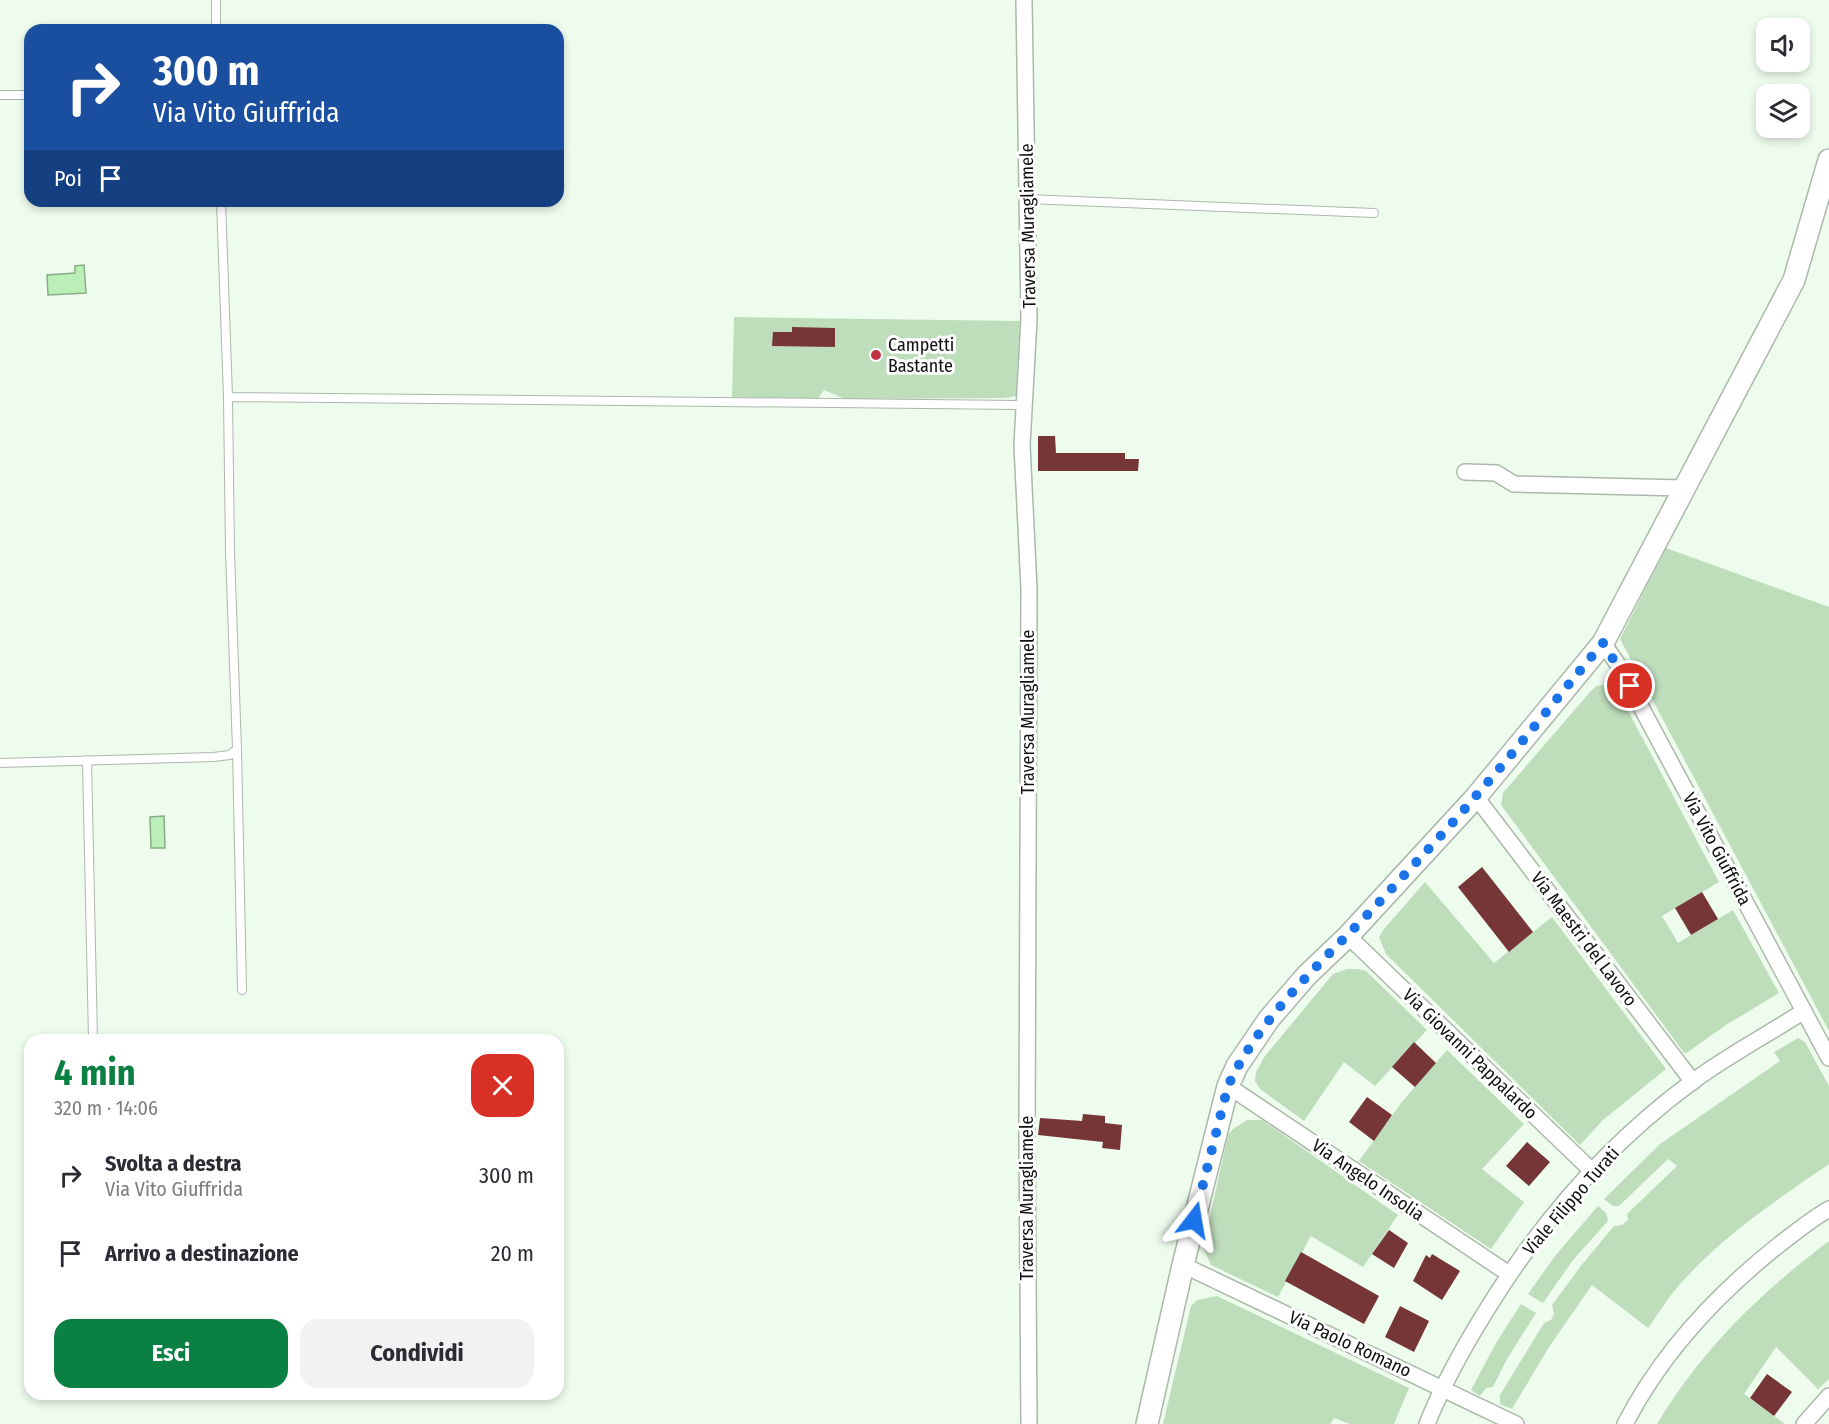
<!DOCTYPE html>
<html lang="it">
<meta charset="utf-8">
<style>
:root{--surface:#fff;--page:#f2f2f3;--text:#2b2b33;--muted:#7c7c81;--accent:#0b8043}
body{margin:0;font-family:"Fira Sans Condensed",sans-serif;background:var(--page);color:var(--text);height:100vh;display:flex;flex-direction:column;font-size:22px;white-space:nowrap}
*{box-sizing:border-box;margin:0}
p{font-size:20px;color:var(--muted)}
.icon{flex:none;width:33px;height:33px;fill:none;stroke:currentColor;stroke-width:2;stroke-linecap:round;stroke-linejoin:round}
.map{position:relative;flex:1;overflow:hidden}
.side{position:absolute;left:24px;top:1034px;width:540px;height:366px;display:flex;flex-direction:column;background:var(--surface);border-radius:18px;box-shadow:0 3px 9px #0003}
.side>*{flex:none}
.hud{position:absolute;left:24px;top:24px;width:540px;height:183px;border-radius:18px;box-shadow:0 3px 9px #0003;background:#1a4fa0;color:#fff;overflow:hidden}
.controls{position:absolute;left:1756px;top:18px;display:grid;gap:12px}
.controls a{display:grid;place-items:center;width:54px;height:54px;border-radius:12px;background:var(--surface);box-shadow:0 3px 9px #0003;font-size:30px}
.pin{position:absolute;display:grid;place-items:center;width:51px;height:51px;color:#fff;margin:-26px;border:3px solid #fff;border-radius:50%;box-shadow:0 2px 6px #0007}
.me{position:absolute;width:66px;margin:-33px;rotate:14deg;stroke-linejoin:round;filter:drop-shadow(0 0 4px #0008)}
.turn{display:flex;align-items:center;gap:21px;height:126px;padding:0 30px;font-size:27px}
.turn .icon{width:78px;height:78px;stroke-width:2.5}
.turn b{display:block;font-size:42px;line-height:51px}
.then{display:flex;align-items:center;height:57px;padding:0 30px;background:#0003;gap:12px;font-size:22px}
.round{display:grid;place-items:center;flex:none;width:63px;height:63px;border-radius:18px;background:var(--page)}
.overview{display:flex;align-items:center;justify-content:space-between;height:102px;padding:0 30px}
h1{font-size:36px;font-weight:700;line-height:45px;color:var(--accent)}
.cta{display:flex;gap:12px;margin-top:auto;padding:12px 30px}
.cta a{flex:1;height:69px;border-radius:18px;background:var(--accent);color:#fff;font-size:24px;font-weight:700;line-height:69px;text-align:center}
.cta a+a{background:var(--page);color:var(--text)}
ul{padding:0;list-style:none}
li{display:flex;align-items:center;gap:18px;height:78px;padding:0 30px}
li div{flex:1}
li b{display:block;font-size:22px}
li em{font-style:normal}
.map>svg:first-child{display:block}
.green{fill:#beddbb}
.water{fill:#bcefb8;stroke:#88ad85;stroke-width:1.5}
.building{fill:#763536}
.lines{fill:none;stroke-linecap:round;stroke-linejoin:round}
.service-casing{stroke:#abb8aa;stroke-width:10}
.minor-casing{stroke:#abb8aa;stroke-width:18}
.secondary-casing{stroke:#abb8aa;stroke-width:24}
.service{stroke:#fff;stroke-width:8}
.minor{stroke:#fff;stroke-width:15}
.secondary{stroke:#fff;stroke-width:21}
.route{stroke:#1a73e8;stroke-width:10;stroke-dasharray:0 18}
.poi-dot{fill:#c23241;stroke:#fff;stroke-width:2}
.labels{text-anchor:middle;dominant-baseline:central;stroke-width:6;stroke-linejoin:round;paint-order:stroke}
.street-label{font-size:18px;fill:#0e120d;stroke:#fff}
.poi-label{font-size:18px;fill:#0e120d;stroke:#fff;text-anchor:start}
</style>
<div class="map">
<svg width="1829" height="1424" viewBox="0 0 1829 1424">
<rect width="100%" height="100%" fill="#eefced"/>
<path class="green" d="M 734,317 L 1020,321 L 1016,396 L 1005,398 L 845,399 L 824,390 L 818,399 L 732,397 Z
M 1666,548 L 1829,607 L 1829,1031 L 1620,639 Z
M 1603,685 L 1612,686 L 1618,692 L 1719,882 L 1662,916 L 1678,943 L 1733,910 L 1779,993 L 1726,1025 L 1685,1054 L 1501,805 L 1503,793 L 1590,692 L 1596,686 Z
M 1425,882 L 1494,963 L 1552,917 L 1666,1069 L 1603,1120 L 1580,1145 L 1386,954 L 1379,937 L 1384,929 Z
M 1347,969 L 1358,969 L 1366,971 L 1427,1030 L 1375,1086 L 1344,1062 L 1304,1121 L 1260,1089 L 1255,1081 L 1256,1072 L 1265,1056 L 1333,974 Z
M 1798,1038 L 1805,1042 L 1829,1086 L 1829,1164 C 1775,1201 1718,1239 1675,1290 C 1665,1302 1657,1316 1648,1328 L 1592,1285 L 1549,1347 L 1512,1409 L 1500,1404 L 1500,1395 L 1544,1323 L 1551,1320 L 1554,1314 L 1552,1305 L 1580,1267 L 1614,1226 L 1622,1225 L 1628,1220 L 1627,1214 L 1677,1166 L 1668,1159 L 1619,1206 L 1613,1206 L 1604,1199 L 1660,1144 L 1780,1061 L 1774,1052 Z
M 1447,1050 L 1524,1124 L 1482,1169 L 1524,1202 L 1491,1249 L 1359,1161 L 1401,1103 Z
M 1247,1120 L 1262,1120 L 1398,1215 L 1363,1267 L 1311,1236 L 1278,1297 L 1211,1265 L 1203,1248 L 1228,1135 L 1233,1129 Z
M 1598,1206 L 1606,1213 L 1608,1221 L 1573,1260 L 1543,1303 L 1528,1294 L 1555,1256 Z
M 1829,1241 L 1829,1379 L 1818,1389 L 1776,1347 L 1744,1394 L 1785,1424 L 1657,1424 C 1703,1348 1759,1294 1829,1241 Z
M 1217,1296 L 1409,1388 L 1394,1424 L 1350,1424 L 1334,1418 L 1330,1424 L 1163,1424 L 1191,1306 L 1197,1300 Z
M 1521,1304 L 1536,1313 L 1507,1359 L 1493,1387 L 1486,1388 L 1480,1396 L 1471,1390 L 1496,1343 Z"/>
<path class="water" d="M 84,265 L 86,293 L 48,295 L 47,275 L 75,273 L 75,266 Z
M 164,816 L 165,848 L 151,848 L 150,817 Z"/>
<path class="building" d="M 792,327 L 835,328 L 835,347 L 772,346 L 773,332 L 792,332 Z
M 1038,436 L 1055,436 L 1056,453 L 1125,453 L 1125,459 L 1139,459 L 1138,471 L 1038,471 Z
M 1482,867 L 1533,932 L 1509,952 L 1458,887 Z
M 1702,892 L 1718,919 L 1691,935 L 1675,908 Z
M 1414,1042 L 1436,1063 L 1415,1087 L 1392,1067 Z
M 1367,1097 L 1392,1115 L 1374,1141 L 1349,1122 Z
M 1083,1114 L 1105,1116 L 1105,1123 L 1122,1125 L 1120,1150 L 1102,1148 L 1103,1142 L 1038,1135 L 1040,1118 L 1082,1121 Z
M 1527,1142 L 1550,1162 L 1529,1186 L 1506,1166 Z
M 1389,1230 L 1408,1243 L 1394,1268 L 1372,1254 Z
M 1301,1252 L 1379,1296 L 1364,1324 L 1285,1281 Z
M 1432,1254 L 1460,1271 L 1442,1300 L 1413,1281 L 1426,1255 L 1430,1258 Z
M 1400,1306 L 1429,1321 L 1414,1352 L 1385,1337 Z
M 1767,1374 L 1792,1392 L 1774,1416 L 1750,1398 Z"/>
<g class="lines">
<g class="service-casing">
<path id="service" d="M 216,0 L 216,30
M 0,95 L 30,95
M 1027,199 L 1374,213
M 221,201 L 228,397 L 1024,405
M 237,749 L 242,990
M 87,760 L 93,1040
M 0,763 L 213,757 L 230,755 L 237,749 L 230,552 L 228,397"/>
</g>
<g class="minor-casing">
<path id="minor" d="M 1024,0 L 1029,319 L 1022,445 L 1029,589 L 1027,1134 L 1029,1424
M 1465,472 L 1496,473 L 1514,484 L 1684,488
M 1603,643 L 1619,666 L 1829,1058
M 1476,797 L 1693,1082
M 1348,936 L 1592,1171
M 1228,1086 L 1509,1274
M 1183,1265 L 1516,1424
M 1427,1424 C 1443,1384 1463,1348 1486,1311 C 1540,1223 1609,1143 1692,1082 C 1727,1056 1767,1035 1804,1011
M 1625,1424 C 1661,1354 1718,1293 1780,1244 C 1796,1232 1811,1219 1829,1209
M 1804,1424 L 1829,1396"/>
</g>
<g class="secondary-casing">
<path id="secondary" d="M 1147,1424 L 1183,1265 L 1228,1086 L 1237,1066 L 1269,1019 L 1307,975 L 1348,936 L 1476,797 L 1603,643 L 1794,280 L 1829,160"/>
</g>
<use href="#service" class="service"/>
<use href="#minor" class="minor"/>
<use href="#secondary" class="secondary"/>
</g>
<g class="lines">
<path class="route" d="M 1194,1220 L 1228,1086 C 1264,1009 1330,956 1386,895 C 1416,862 1447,830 1475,797 C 1519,747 1560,694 1603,643 L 1630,686"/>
</g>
<circle class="poi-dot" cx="876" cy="355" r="6"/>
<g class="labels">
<g class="street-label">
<text transform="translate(1028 226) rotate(-91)">Traversa Muragliamele</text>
<text transform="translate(1028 712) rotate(-90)">Traversa Muragliamele</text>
<text transform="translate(1717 849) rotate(62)">Via Vito Giuffrida</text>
<text transform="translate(1584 939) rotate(53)">Via Maestri del Lavoro</text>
<text transform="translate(1470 1054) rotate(44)">Via Giovanni Pappalardo</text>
<text transform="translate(1368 1180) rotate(34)">Via Angelo Insolia</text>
<text transform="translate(1027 1198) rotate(-90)">Traversa Muragliamele</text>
<text transform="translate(1571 1201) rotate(-49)">Viale Filippo Turati</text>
<text transform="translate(1350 1344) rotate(25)">Via Paolo Romano</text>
</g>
<g class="poi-label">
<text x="888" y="345">Campetti<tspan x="888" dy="21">Bastante</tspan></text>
</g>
</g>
</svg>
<div class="controls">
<a><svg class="icon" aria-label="sound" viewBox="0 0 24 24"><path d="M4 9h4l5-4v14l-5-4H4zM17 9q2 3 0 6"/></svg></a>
<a><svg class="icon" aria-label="layers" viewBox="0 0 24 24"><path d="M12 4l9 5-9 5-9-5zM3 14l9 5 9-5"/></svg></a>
</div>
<div class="pin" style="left:1630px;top:686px;background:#d93025"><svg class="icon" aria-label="arrive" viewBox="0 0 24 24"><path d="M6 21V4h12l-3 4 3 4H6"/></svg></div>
<svg class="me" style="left:1194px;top:1220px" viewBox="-20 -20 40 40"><path d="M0-17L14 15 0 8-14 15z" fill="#1a73e8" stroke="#fff" stroke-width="4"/></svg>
<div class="hud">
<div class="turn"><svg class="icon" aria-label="right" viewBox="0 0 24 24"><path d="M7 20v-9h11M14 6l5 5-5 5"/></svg><div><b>300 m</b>Via Vito Giuffrida</div></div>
<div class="then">Poi<svg class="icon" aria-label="arrive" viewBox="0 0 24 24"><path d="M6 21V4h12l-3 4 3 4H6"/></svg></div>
</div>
<section class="side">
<div class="overview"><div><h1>4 min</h1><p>320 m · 14:06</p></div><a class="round" style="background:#d93025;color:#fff"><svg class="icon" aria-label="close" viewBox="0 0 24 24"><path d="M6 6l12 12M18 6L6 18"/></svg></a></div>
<ul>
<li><svg class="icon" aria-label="right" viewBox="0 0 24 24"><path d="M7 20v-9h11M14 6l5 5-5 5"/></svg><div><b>Svolta a destra</b><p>Via Vito Giuffrida</p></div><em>300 m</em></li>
<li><svg class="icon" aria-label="arrive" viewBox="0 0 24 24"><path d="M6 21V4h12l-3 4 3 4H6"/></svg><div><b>Arrivo a destinazione</b></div><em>20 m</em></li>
</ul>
<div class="cta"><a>Esci</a><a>Condividi</a></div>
</section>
</div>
